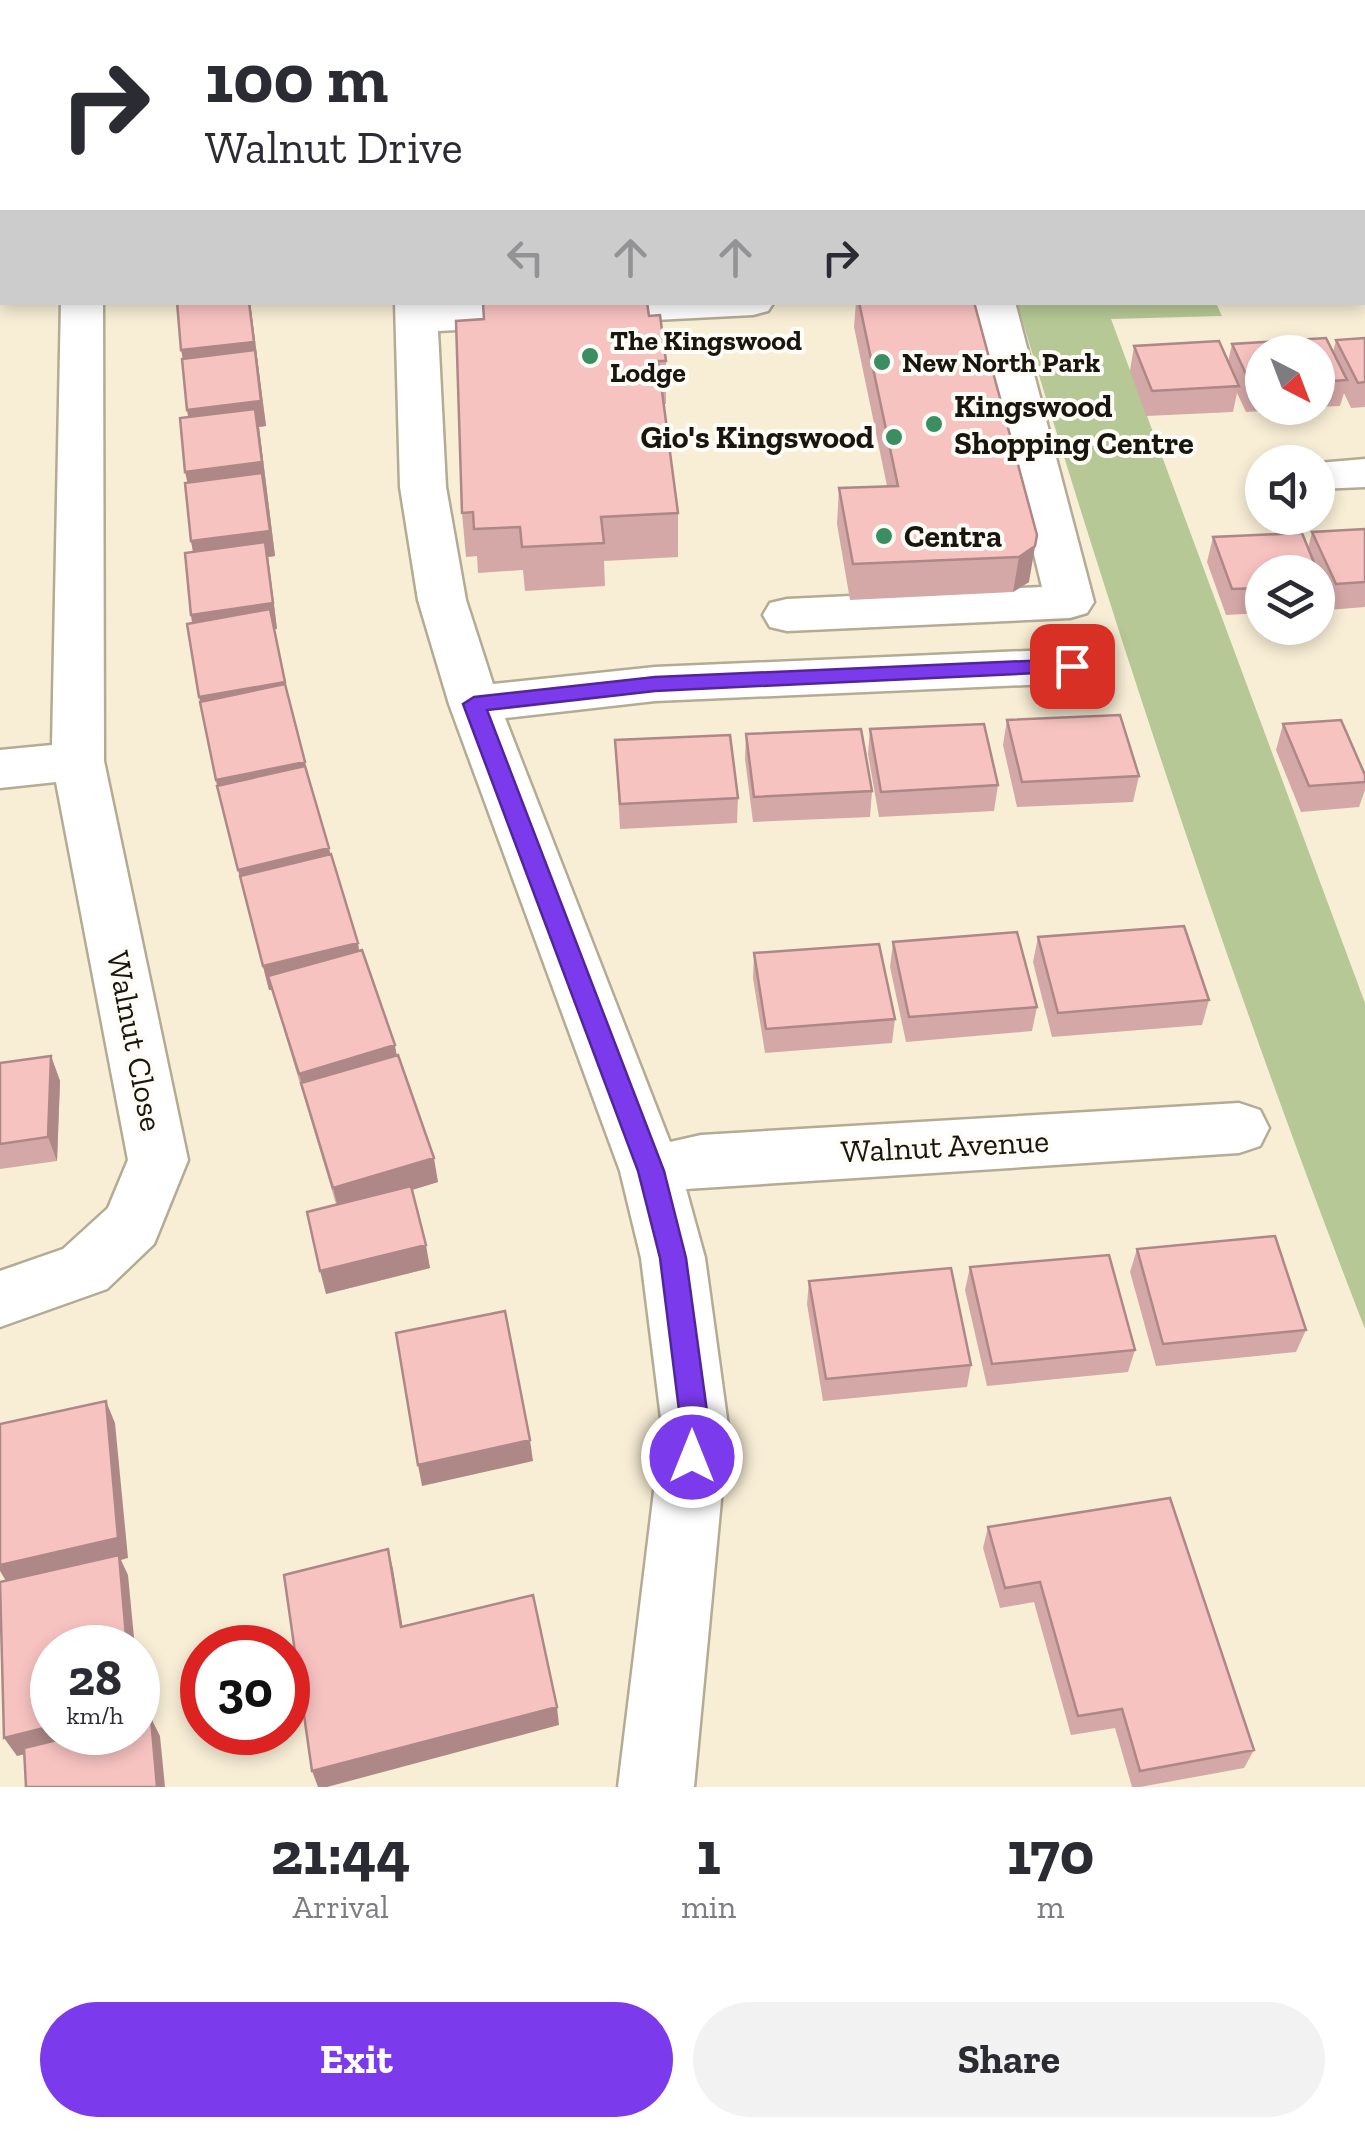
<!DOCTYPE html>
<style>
:root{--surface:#fff;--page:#f2f2f3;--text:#2b2b33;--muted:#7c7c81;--accent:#7c3aed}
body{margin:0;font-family:"Zilla Slab",serif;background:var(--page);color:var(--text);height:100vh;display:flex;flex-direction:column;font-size:38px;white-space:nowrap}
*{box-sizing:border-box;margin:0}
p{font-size:32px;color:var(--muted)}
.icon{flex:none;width:55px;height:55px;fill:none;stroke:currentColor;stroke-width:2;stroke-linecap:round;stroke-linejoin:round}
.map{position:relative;height:1787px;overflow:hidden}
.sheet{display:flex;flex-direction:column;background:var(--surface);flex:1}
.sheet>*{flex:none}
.guide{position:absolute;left:0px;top:0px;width:1365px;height:305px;box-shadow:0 5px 15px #0003;background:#fff;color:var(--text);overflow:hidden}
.needle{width:65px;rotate:138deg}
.controls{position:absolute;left:1245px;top:335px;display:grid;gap:20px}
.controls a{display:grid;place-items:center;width:90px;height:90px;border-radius:50%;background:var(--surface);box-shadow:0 5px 15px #0003;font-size:50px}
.speed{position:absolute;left:30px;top:1625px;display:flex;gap:20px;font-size:50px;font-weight:700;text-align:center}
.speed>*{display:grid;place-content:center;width:130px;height:130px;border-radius:50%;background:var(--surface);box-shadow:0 5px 15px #0003;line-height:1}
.speed small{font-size:25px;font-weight:400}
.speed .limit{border:15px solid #d22;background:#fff;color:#111}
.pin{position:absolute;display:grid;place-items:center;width:85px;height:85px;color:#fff;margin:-42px;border-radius:20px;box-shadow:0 5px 15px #0006}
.me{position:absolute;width:110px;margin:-55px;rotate:0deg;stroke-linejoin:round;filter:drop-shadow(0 0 8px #0008)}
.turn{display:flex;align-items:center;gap:35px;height:210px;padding:0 40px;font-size:45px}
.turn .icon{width:130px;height:130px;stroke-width:2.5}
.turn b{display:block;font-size:70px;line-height:85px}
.lanes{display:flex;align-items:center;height:95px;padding:0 40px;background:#0003;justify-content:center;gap:50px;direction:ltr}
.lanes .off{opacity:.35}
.eta{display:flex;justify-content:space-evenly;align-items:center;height:170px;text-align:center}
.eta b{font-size:60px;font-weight:700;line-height:70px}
.cta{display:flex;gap:20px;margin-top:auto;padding:20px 40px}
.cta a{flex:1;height:115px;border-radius:60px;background:var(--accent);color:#fff;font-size:40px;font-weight:700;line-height:115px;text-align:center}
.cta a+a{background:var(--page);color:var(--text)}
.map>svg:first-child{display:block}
.green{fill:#b6c895}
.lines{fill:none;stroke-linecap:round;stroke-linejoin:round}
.minor-casing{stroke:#b4ab95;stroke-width:5}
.minor{fill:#fff;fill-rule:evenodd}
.wall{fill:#d4a8a6}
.shaded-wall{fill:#ad8887}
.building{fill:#f7c3c1;stroke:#ad8887;stroke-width:2.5}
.route{fill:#7c3aed;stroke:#51269a;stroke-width:2.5}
.poi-dot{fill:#3a8e61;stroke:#fefcf7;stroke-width:4}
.labels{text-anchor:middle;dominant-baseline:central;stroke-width:8;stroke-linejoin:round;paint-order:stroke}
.far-poi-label{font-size:28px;font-weight:bold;fill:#19160d;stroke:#fefcf7;text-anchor:start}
.poi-label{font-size:32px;font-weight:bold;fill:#19160d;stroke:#fefcf7;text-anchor:start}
.street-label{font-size:32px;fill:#19160d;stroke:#fefcf7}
</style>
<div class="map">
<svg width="1365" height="1787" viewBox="0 0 1365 1787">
<rect width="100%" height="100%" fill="#f8eed6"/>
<path class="green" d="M 0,0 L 791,0 L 792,2 L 2,2 L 0,29 Z
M 1017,303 L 1216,303 L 1222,316 L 1111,319 L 1365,1003 L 1365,1329 C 1234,992 1121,648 1017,303 Z"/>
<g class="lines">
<g class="minor-casing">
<path id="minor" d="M 1333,0 L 1365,0 L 1365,7 L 1362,10 L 1362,2 Z
M 0,53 L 2,53 L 2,75 L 0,75 Z
M 1362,161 L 1365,161 L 1365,185 L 1362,185 Z
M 61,302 L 103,302 L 104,761 L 188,1160 L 154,1244 L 107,1289 L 0,1327 L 0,1271 L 63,1249 L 108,1208 L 128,1160 L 56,782 L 0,788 L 0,750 L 52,745 Z
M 395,302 L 774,302 L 768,311 L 753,315 L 438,331 L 446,487 L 466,600 L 493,684 L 655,667 L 1072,649 L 1090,654 L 1097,666 L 1090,678 L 1072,683 L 655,701 L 505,718 L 670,1142 L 701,1135 L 1239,1103 L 1260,1110 L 1269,1128 L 1260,1146 L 1239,1153 L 686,1189 L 705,1258 L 728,1426 L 694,1787 L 618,1787 L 662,1426 L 641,1258 L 620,1171 L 449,704 L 418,600 L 400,487 Z
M 973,302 L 1015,302 L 1094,602 L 1087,613 L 1070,618 L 787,631 L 770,627 L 763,615 L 770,603 L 787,599 L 1042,587 Z
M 1365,459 L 1365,487 L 1318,489 L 1318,463 Z"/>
</g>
<use href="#minor" class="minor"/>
</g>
<path class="wall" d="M 566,0 L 701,0 L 701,1 L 582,2 L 582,0 Z
M 1362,70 L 1365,70 L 1365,126 L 1362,127 Z
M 1365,209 L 1365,272 L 1362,272 L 1362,210 Z
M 177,302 L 250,302 L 266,426 L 259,427 L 275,556 L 268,557 L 277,629 L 274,629 L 288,695 L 307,774 L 359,951 L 397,1055 L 438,1182 L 412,1190 L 430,1268 L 326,1294 L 336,1204 L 272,990 L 269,990 L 217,786 L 200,702 L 191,615 L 193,552 L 191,541 L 188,483 L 188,417 Z
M 856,302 L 974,302 L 1029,582 L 1013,592 L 850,600 L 837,524 L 839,488 L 887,486 L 854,327 Z
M 649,316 L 666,361 L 666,404 L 663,404 L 678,513 L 678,557 L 604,561 L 605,586 L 525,591 L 523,570 L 478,573 L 477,556 L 466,557 L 462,513 Z
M 1365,338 L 1365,407 L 1351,408 L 1344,393 L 1340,406 L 1318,407 L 1318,352 L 1262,352 L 1262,408 L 1313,408 L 1246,412 L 1237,393 L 1233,412 L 1146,416 L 1130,371 L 1134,346 L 1228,362 L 1232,344 L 1333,352 L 1336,340 Z
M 1365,529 L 1365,607 L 1328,610 L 1320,592 L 1318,603 L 1318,572 L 1262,572 L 1262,613 L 1226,615 L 1207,562 L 1213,537 L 1308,548 L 1312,532 Z
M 1007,720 L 1139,776 L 1133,802 L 1017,807 L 1003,745 Z
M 1283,724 L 1365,775 L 1365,790 L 1359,807 L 1301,812 L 1276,750 Z
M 870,729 L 998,785 L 994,811 L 879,817 L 868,754 Z
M 746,734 L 872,791 L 870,817 L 753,822 L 745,759 Z
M 615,740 L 738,798 L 737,823 L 620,829 Z
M 1038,937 L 1209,1000 L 1202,1025 L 1052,1037 L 1033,962 Z
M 893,942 L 1037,1007 L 1032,1031 L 906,1042 L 890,967 Z
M 754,953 L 895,1019 L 892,1043 L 765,1053 L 753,978 Z
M 51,1056 L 60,1081 L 57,1161 L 0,1169 L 0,1063 Z
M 1137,1249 L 1306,1330 L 1296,1352 L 1156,1366 L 1130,1272 Z
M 970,1267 L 1135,1350 L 1128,1372 L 987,1386 L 965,1290 Z
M 809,1281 L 971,1365 L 967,1387 L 823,1401 L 807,1304 Z
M 988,1527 L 1254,1750 L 1244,1768 L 1140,1787 L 1132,1787 L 1115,1728 L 1071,1735 L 1034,1602 L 1000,1608 L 983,1548 Z"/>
<path class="shaded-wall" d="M 179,302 L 250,302 L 266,426 L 259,427 L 275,556 L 268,557 L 277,629 L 196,640 L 191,615 L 196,567 L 191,541 L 191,498 L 185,472 L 192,436 L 187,410 L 187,376 L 181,350 Z
M 1037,535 L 1029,582 L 1013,592 L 1019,557 Z
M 285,682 L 290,707 L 205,722 L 199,697 Z
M 305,762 L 310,788 L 222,806 L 216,780 Z
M 329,848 L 334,873 L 244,895 L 238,870 Z
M 358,943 L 362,968 L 268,976 L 272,990 L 269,990 L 263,966 Z
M 395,1045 L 399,1070 L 305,1097 L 299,1074 Z
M 51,1056 L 60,1081 L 57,1161 L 48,1137 Z
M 434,1158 L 438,1182 L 339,1212 L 333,1188 Z
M 426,1245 L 430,1268 L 326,1294 L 320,1271 Z
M 106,1401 L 115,1423 L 128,1558 L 121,1560 L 128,1575 L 135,1648 L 127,1648 L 9,1586 L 0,1571 L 0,1565 Z
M 530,1440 L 533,1461 L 422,1486 L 418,1465 Z
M 388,1549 L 393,1569 L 406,1647 L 401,1627 Z
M 138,1677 L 142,1726 L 138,1727 Z
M 557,1707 L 559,1725 L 327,1787 L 318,1787 L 312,1771 Z
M 151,1718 L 160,1736 L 165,1787 L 157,1787 Z
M 52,1726 L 52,1732 L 114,1732 L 17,1756 L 4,1738 Z"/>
<path class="building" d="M 1362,70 L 1365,70 L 1365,103 L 1362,103 Z
M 1365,209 L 1365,247 L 1362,248 L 1362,210 Z
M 177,302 L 249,302 L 254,342 L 181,350 Z
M 513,302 L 647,302 L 649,316 L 660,315 L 666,361 L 658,361 L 678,513 L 601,517 L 604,543 L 522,547 L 520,527 L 474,529 L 473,512 L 462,513 L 456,321 L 484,319 L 483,304 Z
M 859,302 L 974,302 L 1037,535 L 1035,546 L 1019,557 L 853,564 L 839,488 L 898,486 Z
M 1326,338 L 1347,380 L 1318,382 L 1318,352 L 1262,352 L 1262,386 L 1252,387 L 1232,344 Z
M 1365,338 L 1365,382 L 1358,383 L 1336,340 Z
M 1219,341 L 1239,386 L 1152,391 L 1134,346 Z
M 255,350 L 261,401 L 187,410 L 182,359 Z
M 255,409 L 262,462 L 185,472 L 180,418 Z
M 262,473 L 270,531 L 191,541 L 185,483 Z
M 1365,529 L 1365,582 L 1336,584 L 1312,532 Z
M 1302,533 L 1323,585 L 1318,585 L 1318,572 L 1262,572 L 1262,588 L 1232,589 L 1213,537 Z
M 265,542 L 273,603 L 191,615 L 185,553 Z
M 270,609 L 285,682 L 199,697 L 187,624 Z
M 285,684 L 305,762 L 216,780 L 200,702 Z
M 1120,715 L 1139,776 L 1022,782 L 1007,720 Z
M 1341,720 L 1365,775 L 1365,782 L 1309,786 L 1283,724 Z
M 984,724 L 998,785 L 881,792 L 870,729 Z
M 861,729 L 872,791 L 754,797 L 746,734 Z
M 730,735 L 738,798 L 620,804 L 615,740 Z
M 305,766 L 329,848 L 238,870 L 217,786 Z
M 331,854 L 358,943 L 263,966 L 240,876 Z
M 1184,926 L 1209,1000 L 1058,1013 L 1038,937 Z
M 1017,932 L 1037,1007 L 909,1017 L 893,942 Z
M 879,944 L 895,1019 L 766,1029 L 754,953 Z
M 362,950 L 395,1045 L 299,1074 L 268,976 Z
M 398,1055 L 434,1158 L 333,1188 L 301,1083 Z
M 51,1056 L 48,1137 L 0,1144 L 0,1063 Z
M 411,1186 L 426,1245 L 320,1271 L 307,1212 Z
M 1275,1236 L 1306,1330 L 1163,1344 L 1137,1249 Z
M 1109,1255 L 1135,1350 L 992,1364 L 970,1267 Z
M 951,1268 L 971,1365 L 826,1379 L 809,1281 Z
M 505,1311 L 530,1440 L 418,1465 L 396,1333 Z
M 106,1401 L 118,1538 L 0,1565 L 0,1424 Z
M 1170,1498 L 1254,1750 L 1140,1771 L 1122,1709 L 1078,1716 L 1040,1582 L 1005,1588 L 988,1527 Z
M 388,1549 L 401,1627 L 533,1595 L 557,1707 L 312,1771 L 284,1575 Z
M 119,1555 L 127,1648 L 52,1648 L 52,1726 L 4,1738 L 0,1582 Z
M 151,1718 L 157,1787 L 26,1787 L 24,1748 L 90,1732 L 138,1732 L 138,1721 Z"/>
<path class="route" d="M 1072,659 L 1079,661 L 1082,666 L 1079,671 L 655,691 L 487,710 L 664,1171 L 686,1258 L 709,1426 L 702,1466 L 692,1470 L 683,1466 L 679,1457 L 681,1426 L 660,1258 L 638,1171 L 463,704 L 474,697 L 655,677 Z"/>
<g class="poi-dot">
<circle cx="590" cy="356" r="10"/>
<circle cx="882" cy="362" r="10"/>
<circle cx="934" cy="424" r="10"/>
<circle cx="894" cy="437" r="10"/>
<circle cx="884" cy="536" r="10"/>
</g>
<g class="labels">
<g class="far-poi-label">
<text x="610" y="340">The Kingswood<tspan x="610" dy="32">Lodge</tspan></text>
<text x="902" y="362">New North Park</text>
</g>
<g class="poi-label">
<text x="954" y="406">Kingswood<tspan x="954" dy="37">Shopping Centre</tspan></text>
<text x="874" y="437" text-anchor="end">Gio's Kingswood</text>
<text x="904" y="536">Centra</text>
</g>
<g class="street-label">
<text transform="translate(135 1041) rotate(79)">Walnut Close</text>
<text transform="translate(945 1146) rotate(-3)">Walnut Avenue</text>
</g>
</g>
</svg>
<div class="controls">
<a><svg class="needle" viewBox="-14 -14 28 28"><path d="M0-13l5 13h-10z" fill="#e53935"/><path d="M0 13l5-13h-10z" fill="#7c7c81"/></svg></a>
<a><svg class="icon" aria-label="sound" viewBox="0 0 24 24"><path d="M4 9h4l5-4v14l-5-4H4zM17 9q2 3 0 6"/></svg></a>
<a><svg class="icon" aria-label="layers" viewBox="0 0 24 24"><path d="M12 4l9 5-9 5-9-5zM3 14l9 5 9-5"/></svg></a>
</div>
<div class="speed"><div>28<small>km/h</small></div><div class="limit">30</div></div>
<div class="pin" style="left:1072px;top:666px;background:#d93025"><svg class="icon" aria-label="arrive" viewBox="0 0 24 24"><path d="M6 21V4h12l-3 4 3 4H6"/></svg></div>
<svg class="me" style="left:692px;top:1457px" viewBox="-20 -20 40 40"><circle r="17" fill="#7c3aed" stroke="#fff" stroke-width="3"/><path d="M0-11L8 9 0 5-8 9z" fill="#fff"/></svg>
<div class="guide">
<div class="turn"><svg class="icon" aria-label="right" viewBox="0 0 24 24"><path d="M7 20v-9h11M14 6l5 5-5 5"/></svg><div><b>100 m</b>Walnut Drive</div></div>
<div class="lanes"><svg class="icon off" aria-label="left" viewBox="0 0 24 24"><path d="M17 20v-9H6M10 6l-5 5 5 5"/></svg><svg class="icon off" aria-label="ahead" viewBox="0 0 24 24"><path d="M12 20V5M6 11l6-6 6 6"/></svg><svg class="icon off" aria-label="ahead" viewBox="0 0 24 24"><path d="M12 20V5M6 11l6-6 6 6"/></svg><svg class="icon" aria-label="right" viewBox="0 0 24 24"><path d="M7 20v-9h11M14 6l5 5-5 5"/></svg></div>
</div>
</div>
<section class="sheet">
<div class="eta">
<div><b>21:44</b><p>Arrival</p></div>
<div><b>1</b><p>min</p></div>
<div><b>170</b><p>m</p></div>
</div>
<div class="cta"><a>Exit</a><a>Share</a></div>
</section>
